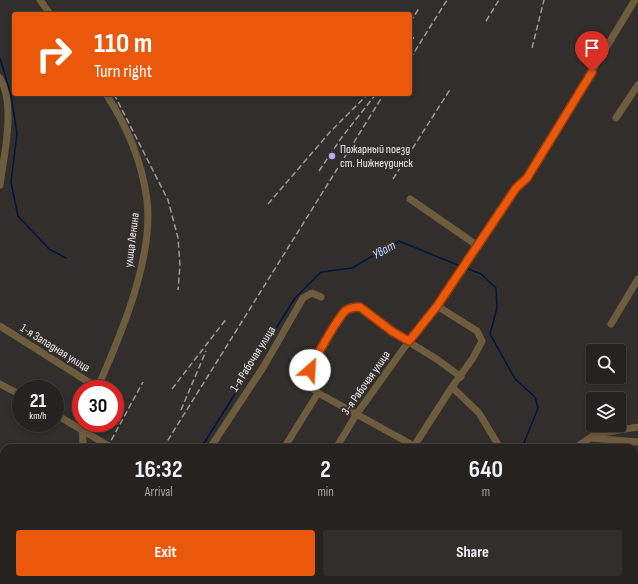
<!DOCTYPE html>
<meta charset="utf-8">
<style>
:root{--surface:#252220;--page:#312f2d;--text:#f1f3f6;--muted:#a3a4a5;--line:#423f3e;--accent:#ea580c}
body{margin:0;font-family:"Sofia Sans Condensed",sans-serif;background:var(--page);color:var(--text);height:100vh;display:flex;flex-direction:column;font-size:15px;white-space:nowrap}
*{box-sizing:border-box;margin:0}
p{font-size:13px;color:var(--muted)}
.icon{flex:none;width:22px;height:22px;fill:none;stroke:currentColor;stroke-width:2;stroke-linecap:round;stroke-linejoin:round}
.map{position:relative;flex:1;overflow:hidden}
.sheet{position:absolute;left:0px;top:444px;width:638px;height:140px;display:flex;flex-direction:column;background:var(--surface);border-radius:12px 12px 0 0;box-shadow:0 2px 6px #0003,0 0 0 1px var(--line)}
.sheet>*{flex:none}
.guide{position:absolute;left:12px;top:12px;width:400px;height:84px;border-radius:4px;box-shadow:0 2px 6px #0003,0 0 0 1px var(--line);background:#ea580c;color:#fff;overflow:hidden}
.buttons{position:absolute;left:586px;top:344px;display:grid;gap:8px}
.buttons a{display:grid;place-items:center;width:40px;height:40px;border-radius:4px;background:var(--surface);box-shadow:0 2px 6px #0003,0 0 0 1px var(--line);font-size:20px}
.speed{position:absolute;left:12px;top:380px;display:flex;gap:8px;font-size:20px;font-weight:700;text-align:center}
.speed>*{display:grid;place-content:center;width:52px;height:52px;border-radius:50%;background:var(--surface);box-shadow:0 2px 6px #0003,0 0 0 1px var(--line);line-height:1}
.speed small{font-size:10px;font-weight:400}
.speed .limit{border:6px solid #d22;background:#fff;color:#111}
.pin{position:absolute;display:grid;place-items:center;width:34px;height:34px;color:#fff;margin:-41px -17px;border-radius:50% 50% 50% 0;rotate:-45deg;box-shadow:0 0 4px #0007}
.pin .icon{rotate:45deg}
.me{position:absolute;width:44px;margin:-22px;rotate:26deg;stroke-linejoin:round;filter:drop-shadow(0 0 3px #0008)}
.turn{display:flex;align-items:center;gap:14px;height:84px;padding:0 16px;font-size:18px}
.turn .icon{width:52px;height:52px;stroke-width:2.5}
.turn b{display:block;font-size:28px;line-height:34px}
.eta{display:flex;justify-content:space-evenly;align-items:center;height:68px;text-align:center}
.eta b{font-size:24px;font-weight:700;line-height:28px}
.action{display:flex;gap:8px;margin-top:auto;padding:8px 16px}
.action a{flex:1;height:46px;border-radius:4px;background:var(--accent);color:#fff;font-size:16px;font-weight:700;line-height:46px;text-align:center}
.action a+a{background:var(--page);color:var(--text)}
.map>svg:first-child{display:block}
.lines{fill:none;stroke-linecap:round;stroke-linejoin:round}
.stream{stroke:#001641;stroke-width:1.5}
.minor{stroke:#6e5c3f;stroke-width:7}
.rail{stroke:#9e9b9a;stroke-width:1.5;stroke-dasharray:6 3;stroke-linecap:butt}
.route-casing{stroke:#983908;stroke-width:10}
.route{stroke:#ea580c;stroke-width:7}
.poi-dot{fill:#b9abf7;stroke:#312e2b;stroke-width:1.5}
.labels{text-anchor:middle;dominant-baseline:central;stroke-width:4;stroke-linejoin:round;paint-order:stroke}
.poi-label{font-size:12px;fill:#f1efee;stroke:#312e2b;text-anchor:start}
.street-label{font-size:12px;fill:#f1efee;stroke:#312e2b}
.water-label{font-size:13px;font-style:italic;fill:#c1d8fc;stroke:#312e2b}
</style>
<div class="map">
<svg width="638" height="584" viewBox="0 0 638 584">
<rect width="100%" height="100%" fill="#312e2b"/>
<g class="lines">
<path class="stream" d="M 0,58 L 11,95 L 17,134 L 11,182 L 18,216 L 49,249 L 66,258
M 466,268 L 481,274 L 496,288 L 497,308 L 490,334 L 515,379 L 535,397 L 538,408 L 522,448
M 201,448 L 295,298 L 321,272 L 352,268 L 399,241 L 460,266
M 634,522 L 638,523
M 0,525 L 4,525"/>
<path class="minor" d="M 40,0 L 50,14
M 0,78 C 16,106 4,154 0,185
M 616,118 L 638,85
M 410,199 L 478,246
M 611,324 L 638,279
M 0,326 L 98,388
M 0,384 L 21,395
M 452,387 L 479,413 L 500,448
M 97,389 C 120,337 154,258 147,200 C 142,162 127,126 106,94
M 318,393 L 418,448
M 55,414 L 112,448
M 590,438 L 638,442
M 80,448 L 83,444 L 82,423
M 210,448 L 264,366 L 303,298 L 312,293 L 321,297
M 284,448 L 318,393 L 311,387 C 307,359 332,333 346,310 L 360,307 L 393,332 L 438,360 L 461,377
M 336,448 L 356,415 L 409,341 L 437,306 L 516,188 L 527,178 L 635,0
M 415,448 L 416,443 L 452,387 L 473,358 L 482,341 L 477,331 L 437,306
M 575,448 L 596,434 L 638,427
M 341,580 L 348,584
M 560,580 L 564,584
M 1,584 L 4,579
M 120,584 L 122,580
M 199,584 L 201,580
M 254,584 L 256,580
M 328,584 L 330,580
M 400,584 L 403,580
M 508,584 L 508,580"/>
<path class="rail" d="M 486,21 L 499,0
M 410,22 L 420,7
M 410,42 L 415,36
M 532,48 L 544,0
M 410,59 L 447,0
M 114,94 L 168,200 L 178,238 L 180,265 L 178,290
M 319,171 L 342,137 L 376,94
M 393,179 L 451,88
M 268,204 L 330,132 L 368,94
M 172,389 L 227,318
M 181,410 L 206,351
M 107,448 L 143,382
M 163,448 L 384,94
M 0,482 L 4,480
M 0,490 L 4,489
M 0,501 L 4,498
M 33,584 L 35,580
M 43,584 L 44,580
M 83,584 L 86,580"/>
</g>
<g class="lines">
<g class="route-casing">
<path id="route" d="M 310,370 C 315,358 336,321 345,311 C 349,308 356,307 360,307 L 393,332 L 409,341 L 437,306 L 516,188 L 527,178 L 592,72"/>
</g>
<use href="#route" class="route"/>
</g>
<circle class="poi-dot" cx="332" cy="156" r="4"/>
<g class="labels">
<g class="poi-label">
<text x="340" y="149">Пожарный поезд<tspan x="340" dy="14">ст. Нижнеудинск</tspan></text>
</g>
<g class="street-label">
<text transform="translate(132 240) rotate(-83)">улица Ленина</text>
<text transform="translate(55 348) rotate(32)">1-я Западная улица</text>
<text transform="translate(253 359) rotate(-58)">1-я Рабочая улица</text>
<text transform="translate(366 383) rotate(-55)">3-я Рабочая улица</text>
</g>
<g class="water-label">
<text transform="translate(384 250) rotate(-29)">Уват</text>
</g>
</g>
</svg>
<div class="buttons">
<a><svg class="icon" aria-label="search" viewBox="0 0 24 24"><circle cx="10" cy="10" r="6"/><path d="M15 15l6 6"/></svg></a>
<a><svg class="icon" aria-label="layers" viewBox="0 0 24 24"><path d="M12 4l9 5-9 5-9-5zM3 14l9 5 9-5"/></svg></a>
</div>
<div class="speed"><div>21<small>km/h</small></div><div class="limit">30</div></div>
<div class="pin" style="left:592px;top:72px;background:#d93025"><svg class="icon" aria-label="arrive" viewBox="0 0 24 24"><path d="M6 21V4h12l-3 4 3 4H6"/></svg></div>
<svg class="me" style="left:310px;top:370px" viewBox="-20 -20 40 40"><circle r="19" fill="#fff"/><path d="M0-13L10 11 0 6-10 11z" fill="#ea580c"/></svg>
<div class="guide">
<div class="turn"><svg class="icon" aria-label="right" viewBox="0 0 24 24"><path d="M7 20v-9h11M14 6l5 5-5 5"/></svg><div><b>110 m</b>Turn right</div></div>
</div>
<section class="sheet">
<div class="eta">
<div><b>16:32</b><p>Arrival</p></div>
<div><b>2</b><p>min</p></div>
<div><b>640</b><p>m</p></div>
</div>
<div class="action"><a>Exit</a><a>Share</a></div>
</section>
</div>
